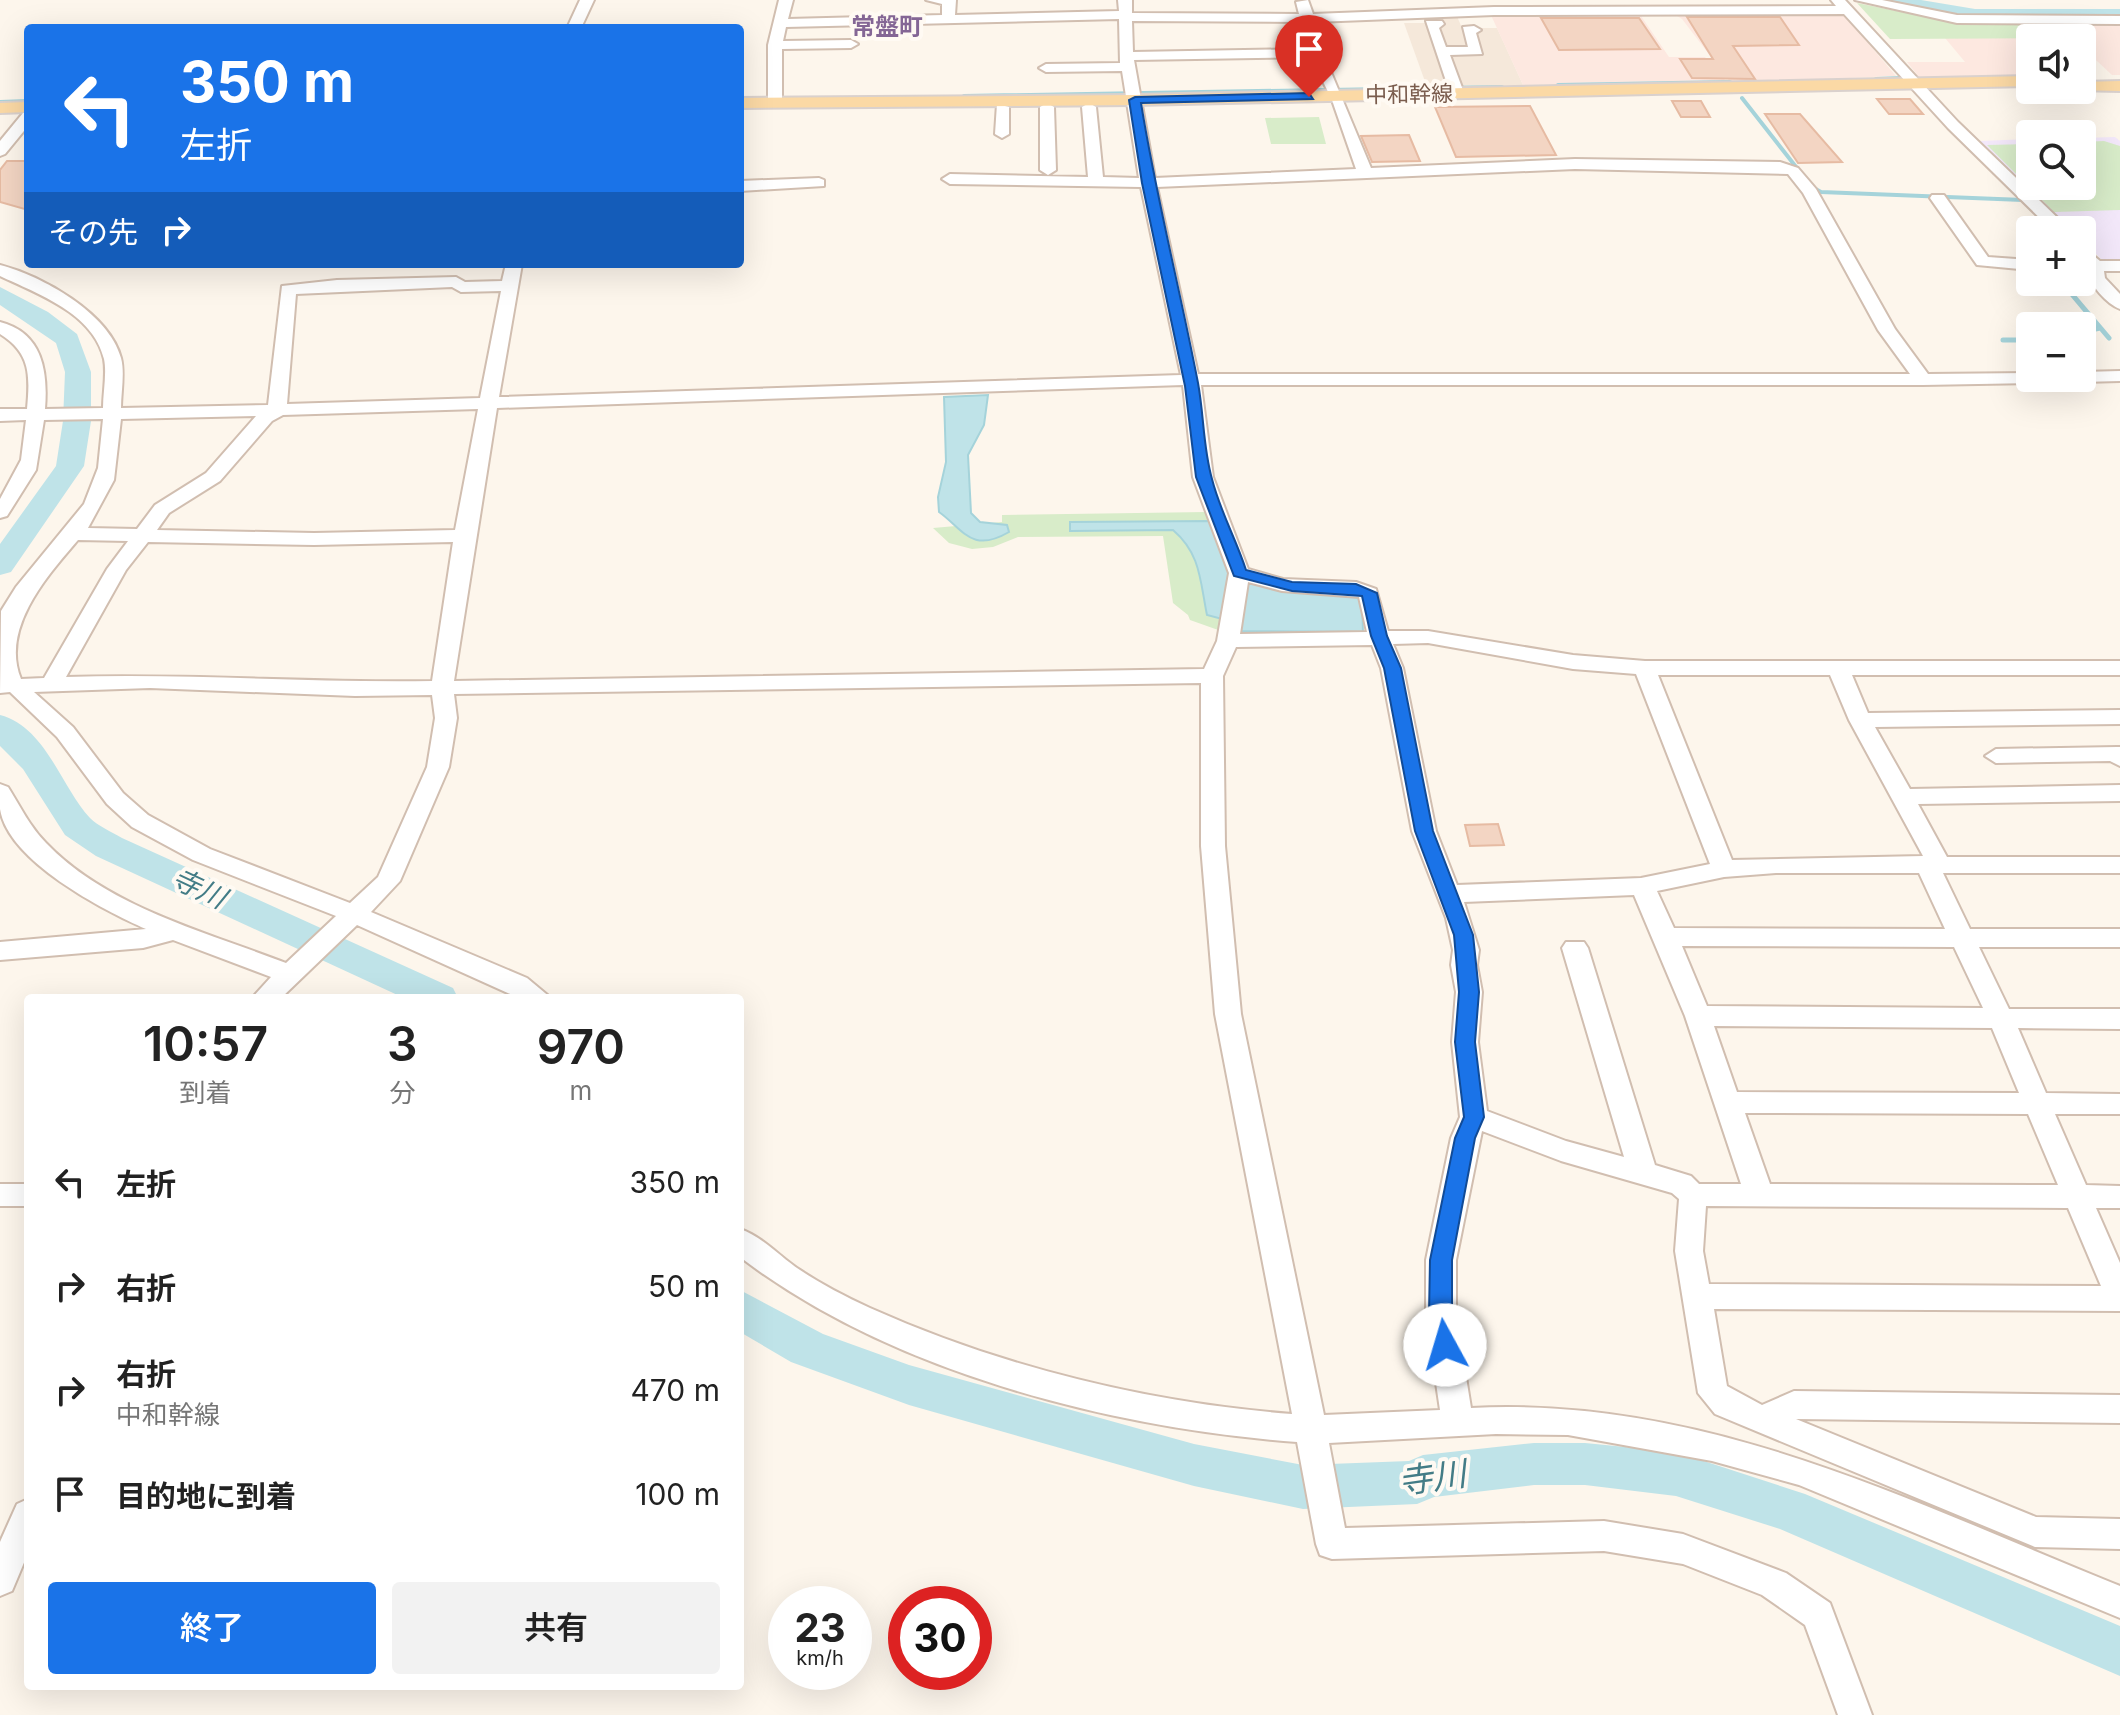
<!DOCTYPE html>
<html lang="ja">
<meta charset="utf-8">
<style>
:root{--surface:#fff;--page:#f2f2f2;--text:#222;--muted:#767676;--accent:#1a73e8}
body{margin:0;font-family:Inter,"Noto Sans JP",sans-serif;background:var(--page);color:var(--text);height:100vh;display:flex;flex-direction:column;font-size:30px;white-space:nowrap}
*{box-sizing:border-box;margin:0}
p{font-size:26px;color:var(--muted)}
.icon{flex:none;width:44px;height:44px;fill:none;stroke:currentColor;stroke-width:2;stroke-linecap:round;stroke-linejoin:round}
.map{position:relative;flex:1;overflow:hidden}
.sheet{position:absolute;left:24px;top:994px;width:720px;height:696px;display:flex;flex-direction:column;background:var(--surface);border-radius:8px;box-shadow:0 8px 32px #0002}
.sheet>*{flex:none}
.banner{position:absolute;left:24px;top:24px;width:720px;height:244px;border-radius:8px;box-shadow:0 8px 32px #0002;background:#1a73e8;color:#fff;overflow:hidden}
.fabs{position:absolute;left:2016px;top:24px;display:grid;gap:16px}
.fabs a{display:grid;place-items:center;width:80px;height:80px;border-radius:8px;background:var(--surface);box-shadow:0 8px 32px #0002;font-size:40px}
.speed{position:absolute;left:768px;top:1586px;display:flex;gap:16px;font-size:40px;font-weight:700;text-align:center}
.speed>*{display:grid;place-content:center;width:104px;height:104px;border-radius:50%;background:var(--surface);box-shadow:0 8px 32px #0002;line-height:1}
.speed small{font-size:20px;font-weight:400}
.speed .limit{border:12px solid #d22;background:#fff;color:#111}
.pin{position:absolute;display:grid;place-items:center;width:68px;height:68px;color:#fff;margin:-82px -34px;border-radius:50% 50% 50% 0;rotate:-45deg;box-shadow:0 0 8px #0007}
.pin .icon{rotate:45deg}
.me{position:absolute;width:88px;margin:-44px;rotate:354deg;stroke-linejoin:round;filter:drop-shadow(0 0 6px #0008)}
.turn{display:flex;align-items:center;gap:28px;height:168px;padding:0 24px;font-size:36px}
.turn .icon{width:104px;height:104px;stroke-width:2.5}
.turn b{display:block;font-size:56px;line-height:68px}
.then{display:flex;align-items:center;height:76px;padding:0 24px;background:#0003;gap:16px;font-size:30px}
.eta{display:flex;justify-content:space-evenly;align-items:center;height:136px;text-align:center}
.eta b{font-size:48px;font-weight:600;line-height:56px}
.action{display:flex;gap:16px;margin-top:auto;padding:16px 24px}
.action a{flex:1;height:92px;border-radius:8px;background:var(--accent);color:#fff;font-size:32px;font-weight:600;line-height:92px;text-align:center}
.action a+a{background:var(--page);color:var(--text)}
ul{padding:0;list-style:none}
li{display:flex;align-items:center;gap:24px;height:104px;padding:0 24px}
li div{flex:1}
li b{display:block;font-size:30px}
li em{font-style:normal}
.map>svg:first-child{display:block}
.residential{fill:#f5e8da}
.commercial{fill:#fde8e0}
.education{fill:#f3e8fa}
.green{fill:#d8ecc9}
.water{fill:#bfe3e8;stroke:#a5d3da;stroke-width:2}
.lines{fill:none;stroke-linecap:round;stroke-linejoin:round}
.stream-far1{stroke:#a5d3da;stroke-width:4}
.stream{stroke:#a5d3da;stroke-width:5}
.river{fill:#bfe3e8;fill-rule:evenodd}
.building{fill:#f3d5c3;stroke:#e6bba3;stroke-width:2}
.minor-casing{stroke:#d1beb0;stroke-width:4}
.major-casing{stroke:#dad1cd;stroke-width:4}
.minor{fill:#fff;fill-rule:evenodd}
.major{fill:#fbd9a5;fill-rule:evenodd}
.route{fill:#1a73e8;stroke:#114b97;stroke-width:2}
.labels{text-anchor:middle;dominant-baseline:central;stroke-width:8;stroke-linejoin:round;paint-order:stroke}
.far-street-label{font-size:22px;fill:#7a5c4d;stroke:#fffaf3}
.far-neighbourhood-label{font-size:24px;font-weight:bold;fill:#846695;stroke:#fffaf3}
.water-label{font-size:28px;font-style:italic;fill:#437c86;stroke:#fffaf3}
.near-water-label{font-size:34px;font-style:italic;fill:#437c86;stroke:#fffaf3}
</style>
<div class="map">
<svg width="2120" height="1715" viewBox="0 0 2120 1715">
<rect width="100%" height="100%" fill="#fdf6ec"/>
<path class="residential" d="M 1456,14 L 1462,28 L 1497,28 L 1523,85 L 1427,87 L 1404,23 L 1430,23 L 1428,15 Z"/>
<path class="commercial" d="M 1840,10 L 1896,76 L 1731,83 L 1682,19 L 1669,11 Z
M 1490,13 L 1639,13 L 1669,57 L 1705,57 L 1726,81 L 1523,85 Z
M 2120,22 L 2120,75 L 2112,75 L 2082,47 L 2082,38 L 2073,38 L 2097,23 Z
M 1945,38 L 2030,38 L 2030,76 L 1919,77 L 1907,62 L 1965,62 Z"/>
<path class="education" d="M 2115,137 L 2120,141 L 2120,261 L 2103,261 L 2082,240 L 2082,230 L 2071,230 L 1980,141 L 2030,139 L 2030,186 L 2082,186 L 2082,138 Z"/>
<path class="green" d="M 1857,3 L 1936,19 L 2095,24 L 2073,38 L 1890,39 Z
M 1319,117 L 1326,144 L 1271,144 L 1265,118 Z
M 2104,141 L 2120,146 L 2120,210 L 2054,212 L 1987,145 L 2030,144 L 2030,186 L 2082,186 L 2082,142 Z
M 1206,512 L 1211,521 L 1183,538 L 1200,566 L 1207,615 L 1226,620 L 1221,631 L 1190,620 L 1188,615 L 1173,603 L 1163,536 L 1018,537 L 993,547 L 972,549 L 949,543 L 933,528 L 1002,522 L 1002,515 Z"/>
<path class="water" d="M 988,395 L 984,425 L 968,455 L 971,513 L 980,522 L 1007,525 L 1009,532 C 971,554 963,529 939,512 L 938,497 L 946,462 L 944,397 Z
M 1211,521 L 1231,576 L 1226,620 L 1207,615 C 1200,581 1201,554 1173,530 L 1070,531 L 1070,522 Z
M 1249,581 L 1282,591 L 1357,594 L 1362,600 L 1363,632 L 1239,631 L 1244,585 Z"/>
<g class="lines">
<path class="stream-far1" d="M 1876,79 L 1901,78
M 1558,85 L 1730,82
M 964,96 L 1502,87
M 740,98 L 760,98
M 1742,98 L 1800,172
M 0,102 L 28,101
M 1812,187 L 1821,192 L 2023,200"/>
<path class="stream" d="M 2082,332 L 2100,328 L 2065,286 L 2109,338
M 2003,340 L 2030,340"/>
<path class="river" d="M 1875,0 L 1921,0 L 1975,9 L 2120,9 L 2120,21 L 1975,21 L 1885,6 Z
M 0,287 L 48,312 L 77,334 L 91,372 L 91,421 L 84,466 L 11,572 L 0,575 L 0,544 L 56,466 L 63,421 L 65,372 L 56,343 L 0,305 Z
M 0,715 C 46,727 61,787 90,818 C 98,826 112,832 122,838 L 453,988 L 458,998 L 404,998 L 96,856 L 65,835 L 23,769 L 0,746 Z
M 740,1290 L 823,1334 L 909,1365 L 1194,1444 L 1303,1465 L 1409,1461 L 1423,1455 L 1534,1443 L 1585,1443 L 1676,1452 L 1805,1494 L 2120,1626 L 2120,1676 L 1780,1529 L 1676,1496 L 1585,1485 L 1534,1485 L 1434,1497 L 1417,1504 L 1303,1509 L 1194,1486 L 909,1405 L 791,1362 L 740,1332 Z"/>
</g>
<path class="building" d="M 1687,17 L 1780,17 L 1799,45 L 1733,46 L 1755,79 L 1692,78 L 1680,59 L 1713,59 Z
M 1541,18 L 1639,18 L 1660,49 L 1559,50 Z
M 1877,99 L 1910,99 L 1923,114 L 1889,114 Z
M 1672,101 L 1701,101 L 1710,117 L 1681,117 Z
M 1530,106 L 1556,155 L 1456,157 L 1435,107 Z
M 1765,114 L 1800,114 L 1842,162 L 1798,163 Z
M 1409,135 L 1420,161 L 1372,162 L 1361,136 Z
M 7,161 L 28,161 L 28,210 L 0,202 L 0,170 Z
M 1498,824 L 1504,845 L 1470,846 L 1465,825 Z"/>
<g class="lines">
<g class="minor-casing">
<path id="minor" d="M 580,0 L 594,0 L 581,28 L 567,28 Z
M 779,0 L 793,0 L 788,19 L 942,15 L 942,4 L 926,0 L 956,0 L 955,15 L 1119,11 L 1118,0 L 1132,0 L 1132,13 L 1299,14 L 1296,2 L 1308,0 L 1313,14 L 1494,7 L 1836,6 L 1831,0 L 1845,0 L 1958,122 L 2067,227 L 2069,230 L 2052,230 L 1948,128 L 1844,14 L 1494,15 L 1315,22 L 1323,53 L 1371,168 L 1575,159 L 1780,162 L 1798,168 L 1816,189 L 1895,329 L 1928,374 L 2030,373 L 2030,378 L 2045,378 L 2036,383 L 1923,385 L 1201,385 L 1213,477 L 1248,569 L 1283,579 L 1356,582 L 1376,589 L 1388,631 L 1428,631 L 1573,655 L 1645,661 L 2120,661 L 2120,675 L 1852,675 L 1868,713 L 2120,710 L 2120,724 L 1875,727 L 1910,789 L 2120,785 L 2120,801 L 1918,804 L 1947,857 L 2120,857 L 2120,873 L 1943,873 L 1970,929 L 2120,929 L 2120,947 L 1979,947 L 2009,1009 L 2120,1009 L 2120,1029 L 2018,1028 L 2046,1093 L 2120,1094 L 2120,1114 L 2055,1114 L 2086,1185 L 2120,1186 L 2120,1208 L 2096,1208 L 2120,1263 L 2120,1311 L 1714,1309 L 1727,1386 L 1762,1405 L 1794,1391 L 2120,1395 L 2120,1423 L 1796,1419 L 2036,1517 L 2120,1519 L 2120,1549 L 2035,1547 L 1715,1414 L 1698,1393 L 1675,1251 L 1679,1199 L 1672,1193 L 1561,1161 L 1482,1131 L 1456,1260 L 1456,1315 L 1471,1408 C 1705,1396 1909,1501 2120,1586 L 2120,1618 L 1799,1485 L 1712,1461 L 1568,1435 L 1496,1434 L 1329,1443 L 1345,1528 L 1604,1521 L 1683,1534 L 1786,1573 L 1830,1603 L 1872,1715 L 1838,1715 L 1805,1625 L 1762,1595 L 1683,1564 L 1604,1551 L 1332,1559 L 1320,1555 L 1316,1544 L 1297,1442 C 1111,1428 890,1372 740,1257 L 740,1229 C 763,1237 780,1257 800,1270 C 821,1284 846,1297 870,1308 C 1002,1367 1148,1403 1292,1414 L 1215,1014 L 1201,846 L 1201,683 L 454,694 L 457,718 L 449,767 L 400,881 L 371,912 L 527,978 L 551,998 L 519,998 L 357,925 L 281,998 L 252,998 L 271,977 L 173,940 L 143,948 L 0,960 L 0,942 L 146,929 C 103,910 8,861 0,809 C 0,802 0,792 0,784 L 8,787 C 20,806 30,827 46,843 C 107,907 206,932 286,963 L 336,916 L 193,860 L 132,827 L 107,804 L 57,737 L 10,692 L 0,693 L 1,611 L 16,587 L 84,504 L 98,468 L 103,419 L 44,420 L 36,470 L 7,516 L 0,518 L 0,499 L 21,460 L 26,420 L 0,421 L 0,409 L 27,409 C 30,376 31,353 0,334 L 0,322 C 43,333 48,372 45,409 L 103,408 C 103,392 107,374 104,359 C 93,313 38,294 0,276 L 0,265 C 42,276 109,313 121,358 C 125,373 121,392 121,408 L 268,405 L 282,286 L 337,280 L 456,277 L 465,282 L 502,281 L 506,264 L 522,264 L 499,397 L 1181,375 L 1141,187 L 950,184 L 942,179 L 950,174 L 1088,177 L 1082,107 L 1089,103 L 1096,107 L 1103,177 L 1139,178 L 1122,71 L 1046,72 L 1039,68 L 1046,64 L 1120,63 L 1119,19 L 786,27 L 783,41 L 851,40 L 858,44 L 851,48 L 782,49 L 782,103 L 775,107 L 768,103 L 768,45 ZM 1132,21 L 1301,22 L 1308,49 L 1133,52 ZM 1311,57 L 1332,100 L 1356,169 L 1155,178 L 1134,60 ZM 1575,169 L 1788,174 L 1803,193 L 1878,330 L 1910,374 L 1198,374 L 1157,187 ZM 452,287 L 461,292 L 501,291 L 480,398 L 287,404 L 296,294 ZM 1183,385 L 1193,477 L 1229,573 L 1217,641 L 1204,669 L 454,681 L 497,408 ZM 478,409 L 455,530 L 314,533 L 157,530 L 169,513 L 220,481 L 272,421 L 283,415 ZM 256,416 L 206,473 L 155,505 L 137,529 L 88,528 L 114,480 L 121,419 ZM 78,540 L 128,541 L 107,569 L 44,678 L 21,679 C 0,628 48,575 78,540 ZM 148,542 L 314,545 L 453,542 L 432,681 C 310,683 188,673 66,677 L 126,570 ZM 1248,582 L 1282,591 L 1359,597 L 1367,632 L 1240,634 ZM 1428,643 L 1573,669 L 1636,674 L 1710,864 L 1641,878 L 1457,885 L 1436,831 L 1403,668 L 1393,644 ZM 1372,645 L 1381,668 L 1412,831 L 1446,918 L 1453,950 L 1451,965 L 1456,992 L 1452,1042 L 1460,1117 L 1451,1138 L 1426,1260 L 1426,1315 L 1440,1410 L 1324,1415 L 1241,1014 L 1225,846 L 1223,676 L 1236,647 ZM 1658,675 L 1830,675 L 1849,720 L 1923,856 L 1732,860 ZM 150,688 L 355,696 L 432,695 L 435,718 L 427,767 L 378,877 L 350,903 L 210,849 L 148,815 L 123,793 L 73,727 L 34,692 ZM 1776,873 L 1919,873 L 1945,929 L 1674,928 L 1657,891 L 1724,877 ZM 1634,895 L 1685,1016 L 1741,1184 L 1699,1184 L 1691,1176 L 1655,1165 L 1588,948 L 1584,942 L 1566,942 L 1562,948 L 1624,1157 L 1566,1141 L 1487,1111 L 1478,1042 L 1482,992 L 1477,965 L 1479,950 L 1464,902 ZM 1682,946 L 1954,947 L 1983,1008 L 1707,1006 ZM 1714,1026 L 1992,1028 L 2019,1093 L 1737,1092 ZM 1745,1113 L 2028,1114 L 2058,1185 L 1770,1184 ZM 1706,1206 L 2068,1208 L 2101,1286 L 1709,1284 L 1703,1251 Z
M 1855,0 L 1882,0 L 1957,15 L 2120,16 L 2120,24 L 1957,23 Z
M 1426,21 L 1442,21 L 1444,24 L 1439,28 L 1446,47 L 1468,47 L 1463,27 L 1474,26 L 1481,30 L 1476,33 L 1482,54 L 1450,55 L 1464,93 L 1462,96 L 1450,93 Z
M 1047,103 L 1054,107 L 1056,170 L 1048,175 L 1040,170 L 1040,107 Z
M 997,104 L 1009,107 L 1009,134 L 1002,138 L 995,134 Z
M 28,112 L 28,126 L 5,154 L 0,156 L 0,141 L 23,113 Z
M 819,178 L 824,180 L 824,186 L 740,191 L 740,181 Z
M 1932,195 L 1944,195 L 1988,257 L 2030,260 L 2030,270 L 1977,265 L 1930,198 Z
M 2082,246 L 2100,261 L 2120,261 L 2120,271 L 2104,271 L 2105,278 L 2120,294 L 2120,309 C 2107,304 2090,285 2087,271 L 2082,271 Z
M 2120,371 L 2120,381 L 2082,382 L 2074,378 L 2082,378 L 2082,372 Z
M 2117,747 L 2120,747 L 2120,766 L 2110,761 L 1996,763 L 1985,756 L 1996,749 Z
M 0,1184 L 28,1184 L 28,1206 L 0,1206 Z
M 28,1499 L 28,1553 L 12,1591 L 0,1596 L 0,1542 L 17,1504 Z"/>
</g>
<g class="major-casing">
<path id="major" d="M 2030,76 L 2030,86 L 1135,105 L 740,108 L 740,98 L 1135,95 Z
M 2120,81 L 2120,91 L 2075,90 L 2082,90 L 2082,82 Z
M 28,102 L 28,112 L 0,113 L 0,103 Z"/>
</g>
<use href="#minor" class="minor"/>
<use href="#major" class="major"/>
</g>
<path class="route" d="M 1309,93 L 1313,99 L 1141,103 C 1156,197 1180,289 1198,383 C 1204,415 1203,448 1212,479 C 1220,511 1236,539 1246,570 L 1292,582 L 1356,584 L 1377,593 L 1387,636 L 1401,668 L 1433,831 L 1473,935 L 1479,992 L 1475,1042 L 1484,1117 L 1475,1138 L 1452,1260 L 1452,1315 L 1457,1345 L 1453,1352 L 1445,1355 L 1437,1352 L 1429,1315 L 1430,1260 L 1455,1138 L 1464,1117 L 1455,1042 L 1459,992 L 1454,935 L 1415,831 L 1384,668 L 1371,636 L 1362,596 L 1292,591 L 1234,576 L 1196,477 L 1185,386 L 1142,183 L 1129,100 L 1135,97 Z"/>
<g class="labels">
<g class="far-street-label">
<text transform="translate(1409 94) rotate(-1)">中和幹線</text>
</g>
<g class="far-neighbourhood-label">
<text x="887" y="26">常盤町</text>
</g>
<g class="water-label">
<text transform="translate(199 888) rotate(25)">寺川</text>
</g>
<g class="near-water-label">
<text transform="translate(1432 1477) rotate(-8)">寺川</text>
</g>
</g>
</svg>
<div class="fabs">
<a><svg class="icon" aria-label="sound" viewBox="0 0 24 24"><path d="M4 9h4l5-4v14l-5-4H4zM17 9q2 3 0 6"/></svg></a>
<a><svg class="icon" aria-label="search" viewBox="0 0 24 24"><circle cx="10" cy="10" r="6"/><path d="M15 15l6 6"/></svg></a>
<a>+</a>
<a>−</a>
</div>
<div class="speed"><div>23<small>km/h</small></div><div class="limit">30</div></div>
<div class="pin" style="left:1309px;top:97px;background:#d93025"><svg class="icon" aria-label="arrive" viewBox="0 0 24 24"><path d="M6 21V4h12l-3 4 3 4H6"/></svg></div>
<svg class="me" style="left:1445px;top:1345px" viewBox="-20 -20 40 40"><circle r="19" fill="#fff"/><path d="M0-13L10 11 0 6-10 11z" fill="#1a73e8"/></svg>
<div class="banner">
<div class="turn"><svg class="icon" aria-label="left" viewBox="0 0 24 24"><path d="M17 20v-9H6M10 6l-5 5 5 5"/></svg><div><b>350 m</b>左折</div></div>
<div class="then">その先<svg class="icon" aria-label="right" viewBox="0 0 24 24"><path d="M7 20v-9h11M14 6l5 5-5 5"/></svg></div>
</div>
<section class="sheet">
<div class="eta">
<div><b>10:57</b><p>到着</p></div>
<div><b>3</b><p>分</p></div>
<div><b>970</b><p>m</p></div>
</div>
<ul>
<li><svg class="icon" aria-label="left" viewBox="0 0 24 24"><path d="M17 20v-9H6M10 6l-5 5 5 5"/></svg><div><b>左折</b></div><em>350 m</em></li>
<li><svg class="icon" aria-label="right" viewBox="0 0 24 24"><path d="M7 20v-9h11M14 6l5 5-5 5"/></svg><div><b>右折</b></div><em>50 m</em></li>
<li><svg class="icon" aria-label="right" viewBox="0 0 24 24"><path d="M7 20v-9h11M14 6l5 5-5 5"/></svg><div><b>右折</b><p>中和幹線</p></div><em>470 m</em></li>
<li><svg class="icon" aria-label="arrive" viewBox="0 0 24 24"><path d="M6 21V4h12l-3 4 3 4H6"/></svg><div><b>目的地に到着</b></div><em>100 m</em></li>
</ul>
<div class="action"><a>終了</a><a>共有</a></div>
</section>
</div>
